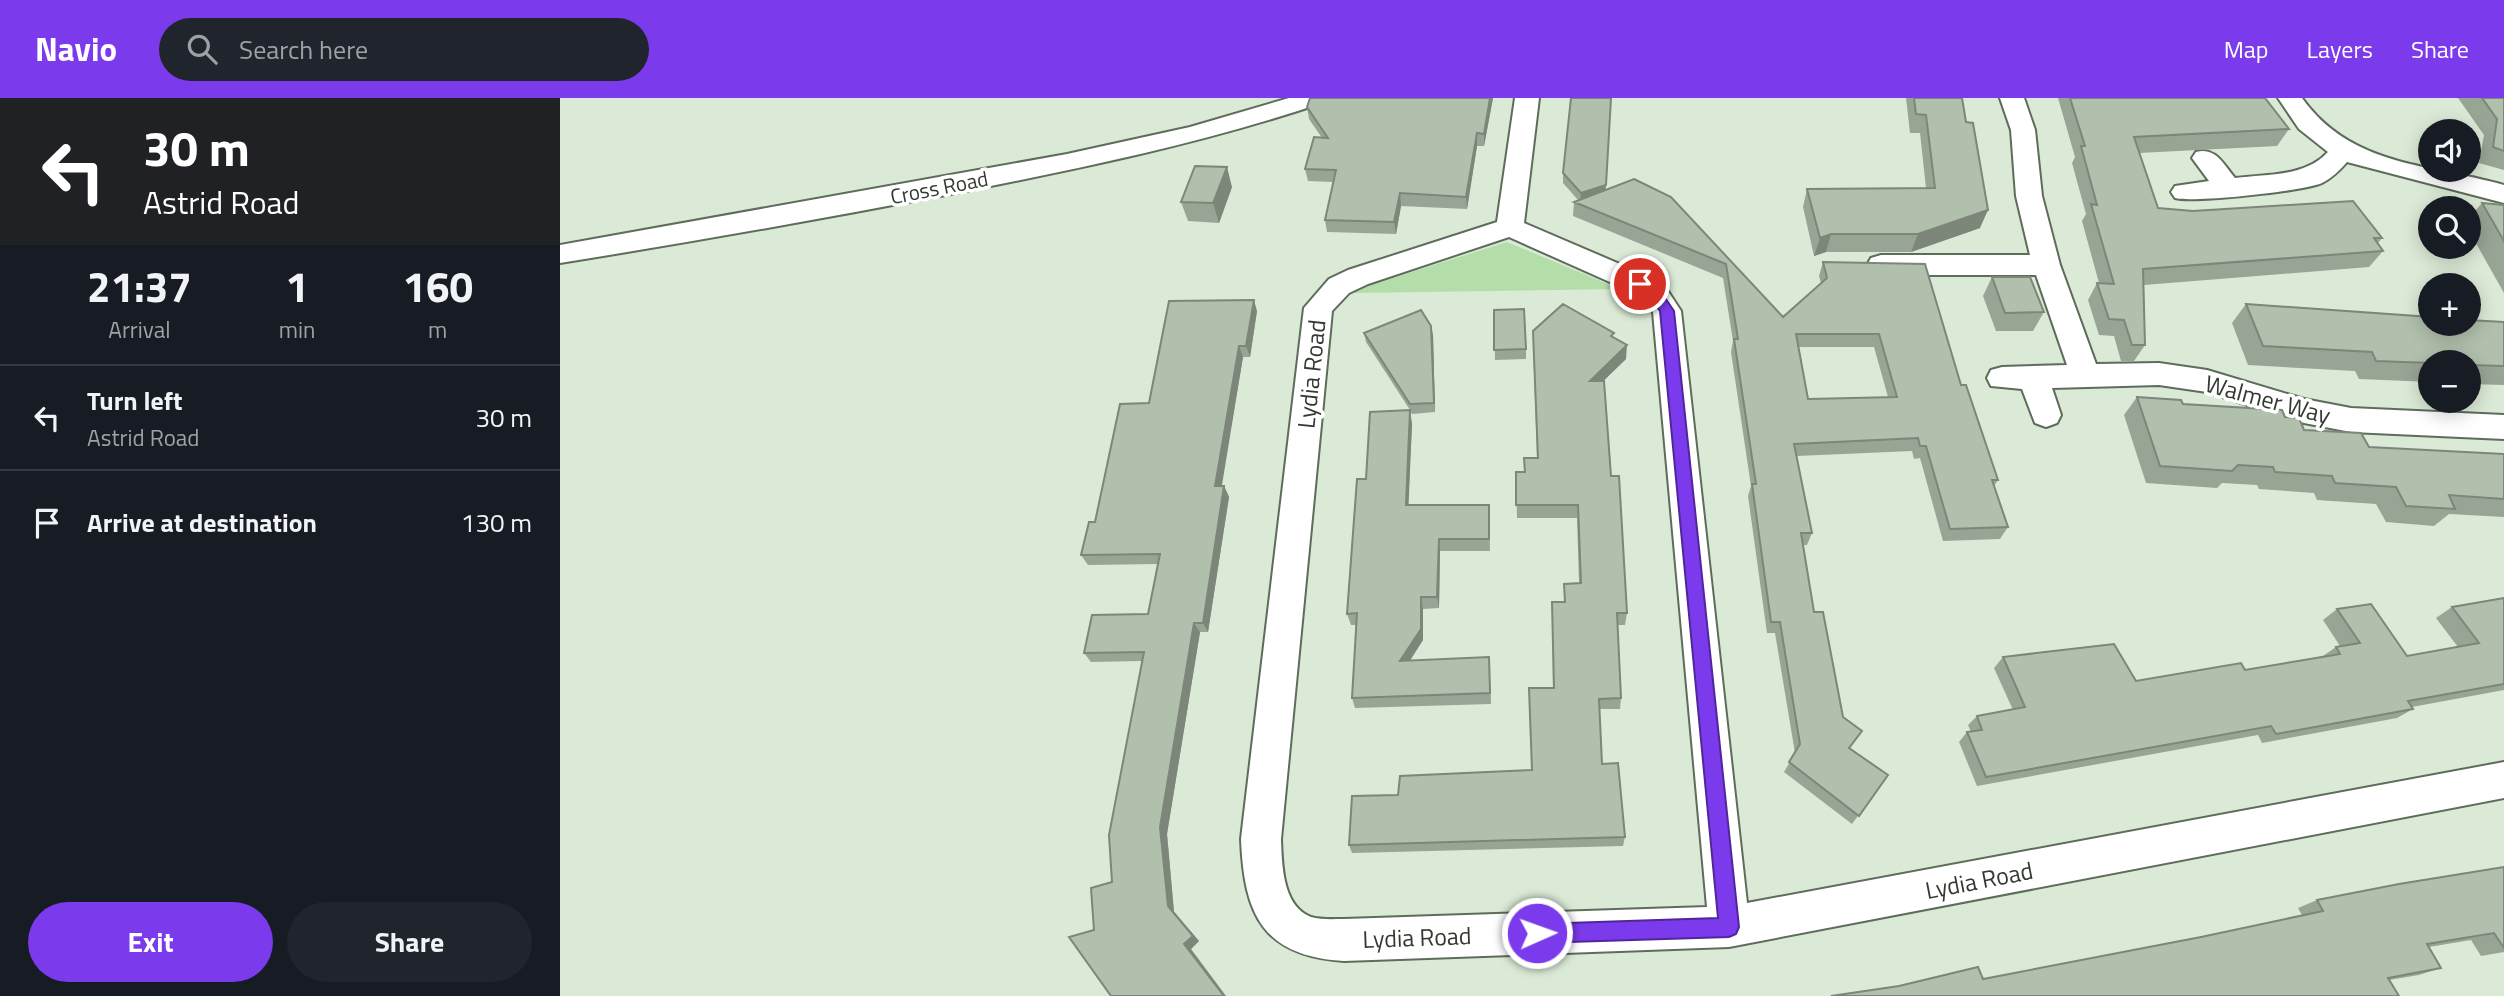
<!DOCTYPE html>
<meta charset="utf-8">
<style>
:root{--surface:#171b24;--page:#20242c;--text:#f1f3f6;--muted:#9ea1a6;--line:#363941;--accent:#7c3aed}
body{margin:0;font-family:"Titillium Web",sans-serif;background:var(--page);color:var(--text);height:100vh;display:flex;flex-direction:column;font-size:26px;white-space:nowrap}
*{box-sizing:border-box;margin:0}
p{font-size:23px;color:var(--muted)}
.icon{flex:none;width:38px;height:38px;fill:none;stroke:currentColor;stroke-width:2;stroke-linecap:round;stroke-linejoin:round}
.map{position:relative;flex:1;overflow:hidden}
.details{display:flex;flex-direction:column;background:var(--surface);width:560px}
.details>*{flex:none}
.banner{background:#202124;color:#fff;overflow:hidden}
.controls{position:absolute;left:1858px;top:21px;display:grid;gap:14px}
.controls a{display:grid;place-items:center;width:63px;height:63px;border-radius:50%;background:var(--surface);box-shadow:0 4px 18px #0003;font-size:35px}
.pin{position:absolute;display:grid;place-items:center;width:60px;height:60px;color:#fff;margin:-30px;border:4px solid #fff;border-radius:50%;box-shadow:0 2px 7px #0007}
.me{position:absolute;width:77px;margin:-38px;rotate:88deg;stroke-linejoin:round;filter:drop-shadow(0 0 5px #0008)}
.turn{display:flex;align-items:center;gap:24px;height:147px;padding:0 28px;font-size:32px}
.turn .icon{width:91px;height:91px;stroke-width:2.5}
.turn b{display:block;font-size:49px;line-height:60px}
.eta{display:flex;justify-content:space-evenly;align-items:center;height:119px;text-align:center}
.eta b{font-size:42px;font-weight:700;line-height:49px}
.button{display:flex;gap:14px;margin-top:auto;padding:14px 28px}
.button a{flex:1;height:80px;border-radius:42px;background:var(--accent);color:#fff;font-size:28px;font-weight:700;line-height:80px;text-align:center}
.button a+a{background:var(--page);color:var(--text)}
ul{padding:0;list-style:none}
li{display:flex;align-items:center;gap:21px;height:105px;padding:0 28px;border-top:2px solid var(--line)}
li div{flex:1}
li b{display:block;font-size:26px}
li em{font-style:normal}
header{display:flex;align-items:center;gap:42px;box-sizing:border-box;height:98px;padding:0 35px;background:var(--accent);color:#fff}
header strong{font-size:33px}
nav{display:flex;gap:38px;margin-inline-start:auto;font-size:24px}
.search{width:490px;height:63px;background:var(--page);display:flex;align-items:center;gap:18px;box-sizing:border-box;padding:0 24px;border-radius:38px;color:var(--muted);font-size:26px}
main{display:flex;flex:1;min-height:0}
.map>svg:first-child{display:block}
.green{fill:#b4dea9}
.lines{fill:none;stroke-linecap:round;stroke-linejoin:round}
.street-casing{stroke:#5e6c5b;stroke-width:4}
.street{fill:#fff;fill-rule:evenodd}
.wall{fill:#98a595;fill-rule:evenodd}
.shaded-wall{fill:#7c8679}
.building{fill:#b1c0ad;stroke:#7c8679;stroke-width:2;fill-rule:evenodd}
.route{fill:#7c3aed;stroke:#51269a;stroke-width:2}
.labels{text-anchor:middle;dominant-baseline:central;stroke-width:7;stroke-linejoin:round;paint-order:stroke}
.far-street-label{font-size:21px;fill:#343a32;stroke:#fff}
.street-label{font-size:24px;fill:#343a32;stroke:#fff}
</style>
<header>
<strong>Navio</strong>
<div class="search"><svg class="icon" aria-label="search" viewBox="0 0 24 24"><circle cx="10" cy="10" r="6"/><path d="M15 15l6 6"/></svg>Search here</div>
<nav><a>Map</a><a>Layers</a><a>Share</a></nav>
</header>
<main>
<section class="details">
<div class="banner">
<div class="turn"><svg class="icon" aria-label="left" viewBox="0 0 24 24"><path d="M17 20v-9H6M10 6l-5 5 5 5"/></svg><div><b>30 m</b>Astrid Road</div></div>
</div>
<div class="eta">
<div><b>21:37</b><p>Arrival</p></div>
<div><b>1</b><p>min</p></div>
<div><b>160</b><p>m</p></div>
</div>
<ul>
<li><svg class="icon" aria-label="left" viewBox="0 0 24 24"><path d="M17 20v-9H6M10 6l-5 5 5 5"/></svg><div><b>Turn left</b><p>Astrid Road</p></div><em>30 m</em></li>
<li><svg class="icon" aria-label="arrive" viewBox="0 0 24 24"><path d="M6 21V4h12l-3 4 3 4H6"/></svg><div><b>Arrive at destination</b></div><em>130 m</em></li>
</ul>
<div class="button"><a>Exit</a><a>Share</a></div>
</section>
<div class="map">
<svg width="1944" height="898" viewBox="0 0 1944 898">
<rect width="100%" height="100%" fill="#dbead6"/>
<path class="green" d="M 947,144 L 1060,191 L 794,195 L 804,189 Z"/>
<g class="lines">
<g class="street-casing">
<path id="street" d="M 729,0 L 765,0 L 762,5 C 641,46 516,71 391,96 C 261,121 131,144 0,165 L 0,147 L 507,56 L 630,29 Z
M 955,0 L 979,0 L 964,125 L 1090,179 L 1104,187 L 1121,213 L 1187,805 L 1944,664 L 1944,700 L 1169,849 L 784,863 C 703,858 684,817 681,741 L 744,210 L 769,181 L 788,172 L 937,124 ZM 949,139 L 1070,193 L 1084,201 L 1093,214 L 1147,809 L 784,821 C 774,821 761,822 751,819 C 722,808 722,766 721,741 L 772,213 L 789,195 L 808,186 Z
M 1440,0 L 1464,0 L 1475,32 L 1482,98 L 1500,167 L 1536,266 L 1599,265 L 1647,272 L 1744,301 L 1791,310 L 1944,317 L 1944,341 L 1791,334 L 1744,325 L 1647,294 L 1599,287 L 1492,290 L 1501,317 L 1497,325 L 1486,329 L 1475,325 L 1462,291 L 1431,288 L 1427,280 L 1431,272 L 1442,269 L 1507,267 L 1476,177 L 1321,177 L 1311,174 L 1307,167 L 1311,160 L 1321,157 L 1470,157 L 1456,98 L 1451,32 Z
M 1718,0 L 1742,0 C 1791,69 1870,66 1944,87 L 1944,105 L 1787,64 C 1780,72 1772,80 1762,85 C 1745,93 1632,105 1615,100 L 1611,94 L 1615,88 L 1649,83 L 1632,60 L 1636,54 C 1656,49 1663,66 1675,80 C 1707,76 1745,79 1768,54 L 1739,31 Z"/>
</g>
<use href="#street" class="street"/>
</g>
<path class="wall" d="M 933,0 L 924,48 L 917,48 L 907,111 L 841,108 L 836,136 L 767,134 L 765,122 L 773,84 L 748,83 L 745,71 L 762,40 L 749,21 L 747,9 Z
M 1346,0 L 1402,0 L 1420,130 L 1351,154 L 1266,154 L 1254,158 L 1243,109 L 1247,91 L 1366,90 L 1360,35 L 1350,35 Z
M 1498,0 L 1705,0 L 1729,31 L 1717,48 L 1579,55 L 1598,110 L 1822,140 L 1818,145 L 1823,153 L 1809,169 L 1584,187 L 1585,247 L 1574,263 L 1561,263 L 1554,238 L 1539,237 L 1528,202 L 1537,185 L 1539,185 L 1522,123 L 1526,116 L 1512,65 L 1515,59 Z
M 1898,0 L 1944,0 L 1944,72 L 1919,65 L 1924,37 Z
M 1003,75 L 1045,92 L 1074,81 L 1223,219 L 1261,185 L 1259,178 L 1263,164 L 1401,287 L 1438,382 L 1434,388 L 1448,429 L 1440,441 L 1383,443 L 1360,360 L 1354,361 L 1352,353 L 1237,358 L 1252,435 L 1247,447 L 1243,447 L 1254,514 L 1283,619 L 1296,642 L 1290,650 L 1328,677 L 1292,726 L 1224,674 L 1235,655 L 1215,535 L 1207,535 L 1188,398 L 1191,388 L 1171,254 L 1173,243 L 1163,180 L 1013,118 L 1014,104 L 1018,102 L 1003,85 ZM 1239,249 L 1314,249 L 1328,299 L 1248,301 Z
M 672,89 L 659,125 L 628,123 L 621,104 Z
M 1922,105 L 1944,107 L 1944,195 L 1909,133 L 1909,120 Z
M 1432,179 L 1484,214 L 1473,233 L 1436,233 L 1423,198 Z
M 1686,206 L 1944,224 L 1944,287 L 1909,286 L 1909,264 L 1871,264 L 1871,284 L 1799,281 L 1795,273 L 1688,267 L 1672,225 Z
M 934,212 L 966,251 L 966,261 L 935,262 Z
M 697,213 L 690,259 L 683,259 L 661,388 L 664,388 L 669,399 L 648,534 L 640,534 L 607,736 L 614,814 L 639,843 L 631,851 L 534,832 L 552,784 L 582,563 L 531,564 L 524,555 L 588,516 L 598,466 L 528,467 L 521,457 L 589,305 Z
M 804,235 L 873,237 L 875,314 L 852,316 L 850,313 L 852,326 L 848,407 L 929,407 L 930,453 L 880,453 L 879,510 L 863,511 L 863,542 L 850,563 L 930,570 L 931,606 L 795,610 L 792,600 L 796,527 L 791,527 L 787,516 L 806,381 L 850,312 L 806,244 Z
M 1053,239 L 1066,261 L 1043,283 L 1051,378 L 1067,515 L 1065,527 L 1057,527 L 1061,600 L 1060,611 L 1039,611 L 1042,666 L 1065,739 L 1063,748 L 792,755 L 789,747 L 838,697 L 972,672 L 993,590 L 992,504 L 1004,504 L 1004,486 L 1019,485 L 1017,420 L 957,420 L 956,374 L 965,374 L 977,360 L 973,247 Z
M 1577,299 L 1623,306 L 1725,319 L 1744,332 L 1809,349 L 1944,356 L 1944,419 L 1889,416 L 1874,428 L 1826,424 L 1816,406 L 1757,402 L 1754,395 L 1699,391 L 1697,387 L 1662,385 L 1657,390 L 1586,385 L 1564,317 Z
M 1944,500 L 1944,592 L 1852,609 L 1853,611 L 1837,620 L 1702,645 L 1698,637 L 1417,688 L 1399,644 L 1407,634 L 1411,634 L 1408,627 L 1417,618 L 1453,612 L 1434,570 L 1443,559 L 1576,583 L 1685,572 L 1763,558 L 1776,549 L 1780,548 L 1763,522 L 1777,511 L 1847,558 L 1898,549 L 1876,520 L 1892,509 Z
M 1944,769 L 1944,854 L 1921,858 L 1911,842 L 1869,849 L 1881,870 L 1859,877 L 1829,882 L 1423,881 L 1641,839 L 1742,817 L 1738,810 L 1757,802 Z"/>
<path class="shaded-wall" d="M 930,0 L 933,0 L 924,48 L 924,36 Z
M 917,35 L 917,48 L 907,111 L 906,99 Z
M 667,69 L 672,89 L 659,125 L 653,105 Z
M 1046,87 L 1045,97 L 1020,105 L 1021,95 Z
M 840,95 L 841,108 L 836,136 L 834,124 Z
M 1428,112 L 1420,130 L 1351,154 L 1358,136 Z
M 1271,136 L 1266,154 L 1254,158 L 1260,140 Z
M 694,202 L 697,213 L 690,259 L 686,248 Z
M 871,228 L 873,237 L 875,314 L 874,305 Z
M 1067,247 L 1066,261 L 1029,297 L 1030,283 Z
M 679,248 L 683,259 L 660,399 L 655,388 Z
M 850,312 L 852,326 L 848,419 L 846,407 Z
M 664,388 L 669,399 L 648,534 L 643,525 Z
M 879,441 L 880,453 L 879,510 L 877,499 Z
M 861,499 L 863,511 L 863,542 L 842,574 L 840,563 Z
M 634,525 L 640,534 L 607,736 L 614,814 L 639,843 L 631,851 L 666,898 L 664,898 L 624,846 L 608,808 L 600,729 Z"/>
<path class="building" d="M 750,0 L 930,0 L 924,36 L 917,35 L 906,99 L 840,95 L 834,124 L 765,122 L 776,72 L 745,71 L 754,39 L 768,40 L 747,9 Z
M 1011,0 L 1051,0 L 1046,87 L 1021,95 L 1003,75 Z
M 1354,0 L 1402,0 L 1406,24 L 1413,25 L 1428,112 L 1358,136 L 1271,136 L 1260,140 L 1247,91 L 1375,90 L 1366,17 L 1356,16 Z
M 1510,0 L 1705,0 L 1729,31 L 1574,39 L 1598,110 L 1633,113 L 1793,103 L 1822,140 L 1814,140 L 1823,153 L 1583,171 L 1585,247 L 1572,247 L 1564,222 L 1549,221 L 1537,185 L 1554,186 L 1531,106 L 1537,107 L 1521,48 L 1525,48 Z
M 1922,0 L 1944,0 L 1944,53 L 1933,49 L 1937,21 Z
M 635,68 L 667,69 L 653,105 L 621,104 Z
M 1074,81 L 1111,99 L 1223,219 L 1267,180 L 1263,164 L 1365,166 L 1401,287 L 1406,287 L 1438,382 L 1432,382 L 1448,429 L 1390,431 L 1366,348 L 1360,348 L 1358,340 L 1234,346 L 1252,435 L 1241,435 L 1254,514 L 1263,514 L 1283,619 L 1302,633 L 1289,650 L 1328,677 L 1299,718 L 1229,664 L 1240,646 L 1220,524 L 1211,524 L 1192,386 L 1196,386 L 1174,241 L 1178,241 L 1166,166 L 1014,104 ZM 1236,236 L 1319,236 L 1337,299 L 1248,301 Z
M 1922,105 L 1944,107 L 1944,143 Z
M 1432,179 L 1470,179 L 1484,214 L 1445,215 Z
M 694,202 L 686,248 L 679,248 L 655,388 L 664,388 L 643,525 L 634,525 L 600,729 L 608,808 L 633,838 L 624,846 L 664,898 L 551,898 L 509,839 L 534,832 L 531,790 L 552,784 L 549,737 L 584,554 L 524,555 L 532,517 L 588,516 L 600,456 L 521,457 L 529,424 L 535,424 L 560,306 L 589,305 L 609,203 Z
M 1003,206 L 1054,235 L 1051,238 L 1067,247 L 1030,283 L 1044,283 L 1051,378 L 1059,378 L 1067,515 L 1057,515 L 1061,600 L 1039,601 L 1042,666 L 1058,665 L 1065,739 L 789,747 L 792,698 L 838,697 L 840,678 L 972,672 L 969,590 L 994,590 L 992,504 L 1005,504 L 1004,486 L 1021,485 L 1018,407 L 956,407 L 956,374 L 965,374 L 964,360 L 978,360 L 973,233 Z
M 1686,206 L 1871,219 L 1871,226 L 1909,226 L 1909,222 L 1944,224 L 1944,268 L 1909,267 L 1909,264 L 1871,264 L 1871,265 L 1816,263 L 1812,254 L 1703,248 Z
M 964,211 L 966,251 L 934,252 L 934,212 Z
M 861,212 L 871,228 L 874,305 L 850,306 L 804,235 Z
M 1577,299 L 1621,302 L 1623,306 L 1722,312 L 1725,319 L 1739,320 L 1744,332 L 1801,335 L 1809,349 L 1944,356 L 1944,401 L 1889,397 L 1895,411 L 1846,408 L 1836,389 L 1775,385 L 1772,378 L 1715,374 L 1713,369 L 1678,367 L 1672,373 L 1600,368 Z
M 850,312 L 846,407 L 929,407 L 929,441 L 879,441 L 877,499 L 861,499 L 861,531 L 840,563 L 929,559 L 930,595 L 792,600 L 797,515 L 787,516 L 797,381 L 806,381 L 810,314 Z
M 1944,500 L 1944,586 L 1848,603 L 1853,611 L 1716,636 L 1711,628 L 1426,679 L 1407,634 L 1422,632 L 1417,618 L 1465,609 L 1443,559 L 1554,546 L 1576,583 L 1681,565 L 1685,572 L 1780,556 L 1776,549 L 1800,545 L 1777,511 L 1811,506 L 1847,558 L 1919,545 L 1892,509 Z
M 1944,769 L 1944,850 L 1934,835 L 1867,846 L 1881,870 L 1828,880 L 1839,898 L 1271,898 L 1339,888 L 1418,869 L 1423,881 L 1641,839 L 1763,813 L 1757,802 L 1839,786 Z"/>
<path class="route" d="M 1080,181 L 1099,191 L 1114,213 L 1179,829 L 1176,836 L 1169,839 L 977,845 L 970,842 L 967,835 L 970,828 L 977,826 L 1158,820 L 1100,213 C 1092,201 1082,196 1074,186 Z"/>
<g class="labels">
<g class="far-street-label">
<text transform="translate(379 89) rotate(-11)">Cross Road</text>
</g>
<g class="street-label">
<text transform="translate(751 276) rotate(-84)">Lydia Road</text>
<text transform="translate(1708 301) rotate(15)">Walmer Way</text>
<text transform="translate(1419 782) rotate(-11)">Lydia Road</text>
<text transform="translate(857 839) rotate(-2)">Lydia Road</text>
</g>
</g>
</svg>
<div class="controls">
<a><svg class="icon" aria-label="sound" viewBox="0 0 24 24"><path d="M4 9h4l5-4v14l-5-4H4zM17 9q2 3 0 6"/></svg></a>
<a><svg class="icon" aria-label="search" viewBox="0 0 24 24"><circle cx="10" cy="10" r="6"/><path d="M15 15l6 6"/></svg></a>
<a>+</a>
<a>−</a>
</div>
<div class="pin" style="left:1080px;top:186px;background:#d93025"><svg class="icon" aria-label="arrive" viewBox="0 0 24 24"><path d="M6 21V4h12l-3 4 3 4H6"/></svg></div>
<svg class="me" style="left:977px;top:835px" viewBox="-20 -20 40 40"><circle r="17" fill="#7c3aed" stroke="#fff" stroke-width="3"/><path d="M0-11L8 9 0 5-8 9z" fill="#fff"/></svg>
</div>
</main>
